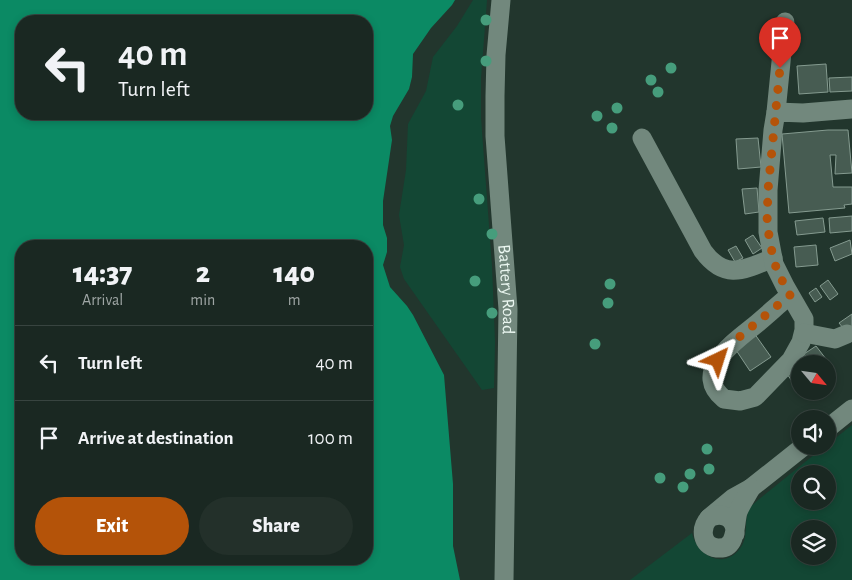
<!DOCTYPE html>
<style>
:root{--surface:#1a2822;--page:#23302a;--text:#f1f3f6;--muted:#9fa6a5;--line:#384440;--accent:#b45309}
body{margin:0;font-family:"Alegreya Sans",sans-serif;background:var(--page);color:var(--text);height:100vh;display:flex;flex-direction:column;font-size:19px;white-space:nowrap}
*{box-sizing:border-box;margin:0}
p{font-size:16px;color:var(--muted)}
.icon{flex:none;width:28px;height:28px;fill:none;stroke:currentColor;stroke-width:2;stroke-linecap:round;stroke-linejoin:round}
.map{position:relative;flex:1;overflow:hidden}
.panel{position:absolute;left:15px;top:240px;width:358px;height:325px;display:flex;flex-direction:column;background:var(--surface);border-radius:20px;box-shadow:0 2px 8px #0003,0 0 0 1px var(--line)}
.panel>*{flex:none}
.top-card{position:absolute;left:15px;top:15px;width:358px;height:105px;border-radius:20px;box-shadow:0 2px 8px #0003,0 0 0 1px var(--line);background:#1a2822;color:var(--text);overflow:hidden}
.needle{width:32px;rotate:119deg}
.tools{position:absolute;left:791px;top:355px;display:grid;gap:10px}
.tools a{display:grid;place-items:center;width:45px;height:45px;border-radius:50%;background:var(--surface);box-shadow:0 2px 8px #0003,0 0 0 1px var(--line);font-size:25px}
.pin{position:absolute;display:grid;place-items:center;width:42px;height:42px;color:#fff;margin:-51px -21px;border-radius:50% 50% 50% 0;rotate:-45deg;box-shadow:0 0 5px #0007}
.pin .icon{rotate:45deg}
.me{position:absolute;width:55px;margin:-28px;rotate:41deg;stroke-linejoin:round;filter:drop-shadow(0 0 4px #0008)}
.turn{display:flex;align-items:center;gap:18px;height:105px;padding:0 20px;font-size:22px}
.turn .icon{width:65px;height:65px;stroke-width:2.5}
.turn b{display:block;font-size:35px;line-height:42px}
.eta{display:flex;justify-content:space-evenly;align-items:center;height:85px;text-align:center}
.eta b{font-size:30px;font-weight:800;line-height:35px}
.button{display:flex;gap:10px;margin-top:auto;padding:10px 20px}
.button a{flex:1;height:58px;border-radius:30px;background:var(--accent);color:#fff;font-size:20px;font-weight:800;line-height:58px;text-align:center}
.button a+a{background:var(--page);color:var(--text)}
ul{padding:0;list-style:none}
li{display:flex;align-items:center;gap:15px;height:75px;padding:0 20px;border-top:1px solid var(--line)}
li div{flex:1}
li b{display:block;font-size:19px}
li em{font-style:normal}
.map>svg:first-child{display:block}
.green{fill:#134734;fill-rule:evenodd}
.water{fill:#0b8a64;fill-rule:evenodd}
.building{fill:#475c52;stroke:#859b90}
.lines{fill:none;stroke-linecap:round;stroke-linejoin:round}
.minor{stroke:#72887d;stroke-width:19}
.tree{fill:#469d7c}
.route{stroke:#b45309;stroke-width:9;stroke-dasharray:0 16.2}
.labels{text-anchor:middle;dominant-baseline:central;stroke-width:5;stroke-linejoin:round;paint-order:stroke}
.street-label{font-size:18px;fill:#eaf6f0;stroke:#131b17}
</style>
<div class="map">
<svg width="852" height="580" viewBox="0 0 852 580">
<rect width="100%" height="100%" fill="#22362d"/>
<path class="green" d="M 473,0 L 487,0 L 481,78 L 481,118 L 492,266 L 495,342 L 494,388 L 482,390 L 404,279 L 400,267 L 404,245 L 399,215 L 406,170 L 408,124 L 426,91 L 433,57 L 457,26 Z
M 852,425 L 852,580 L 630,580 L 692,533 C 697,556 725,571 741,547 C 749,536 743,520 750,508 C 752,505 756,502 758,500 L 825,446 L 828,446 L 828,444 ZM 800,474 L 828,474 L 828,501 L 800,501 ZM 800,529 L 828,529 L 828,556 L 800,556 Z"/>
<path class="water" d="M 0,0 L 455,0 L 452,5 L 431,28 L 413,54 L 412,77 L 409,89 L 393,116 L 390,126 L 392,140 L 383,201 L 383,225 L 387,238 L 387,252 L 383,265 L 390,287 L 407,306 L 413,315 L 444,375 L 453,484 L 453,546 L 460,580 L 0,580 ZM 21,21 L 366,21 L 366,114 L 21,114 ZM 21,246 L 366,246 L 366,559 L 21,559 Z"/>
<path class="building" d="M 826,64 L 828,92 L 799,94 L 797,66 Z
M 852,77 L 852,91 L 830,92 L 829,78 Z
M 828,130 L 848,130 L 852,173 L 835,174 L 836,155 L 830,155 L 833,187 L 852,187 L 852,204 L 844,205 L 845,208 L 789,213 L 782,134 Z
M 758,138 L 761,167 L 738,169 L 736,139 Z
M 757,188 L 759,212 L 745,214 L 742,189 Z
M 852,216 L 852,231 L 830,233 L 829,218 Z
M 823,218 L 825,232 L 797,235 L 795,221 Z
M 753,235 L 762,248 L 753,254 L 745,240 Z
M 850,240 L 852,254 L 835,261 L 830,248 Z
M 816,245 L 818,265 L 796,267 L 794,247 Z
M 736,246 L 743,258 L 735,262 L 728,250 Z
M 828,280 L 838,294 L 830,300 L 820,286 Z
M 816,288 L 822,297 L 815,302 L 809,293 Z
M 852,314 L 852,339 L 839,323 Z
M 754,333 L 771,357 L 750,371 L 734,347 Z
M 816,346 L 826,359 L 820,364 L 811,364 L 804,354 Z
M 797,368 L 800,373 L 800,391 L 805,391 L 801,394 L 787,374 Z"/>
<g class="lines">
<g class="minor">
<path id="s1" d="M 501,0 L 496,55 L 495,96 L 495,136 L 508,309 L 504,580"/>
<path d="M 776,112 L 785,22"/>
<path d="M 642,138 L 703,251 C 725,281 744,270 773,258"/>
<path d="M 790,295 C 778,305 766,316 754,326 C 734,342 691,372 724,399 L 740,401 L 755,397 L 791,360 L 801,342 L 804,330 L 804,319 L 785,286 L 774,264 L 768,232 L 768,190 L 773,130 L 776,112 L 803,113 L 852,109"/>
<path d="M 804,333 L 835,339 L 847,334"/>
<path d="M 828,428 L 852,409"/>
<path d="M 709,518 L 733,498 L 751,488 L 804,446"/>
<path d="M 735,534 C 736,518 722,511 709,518 C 700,528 701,546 717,548 C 738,550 734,525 738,512 C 741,504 747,496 751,488"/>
</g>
</g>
<g class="tree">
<circle cx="486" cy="20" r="5.5"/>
<circle cx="486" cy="61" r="5.5"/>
<circle cx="671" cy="68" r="5.5"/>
<circle cx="651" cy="80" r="5.5"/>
<circle cx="658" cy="92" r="5.5"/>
<circle cx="458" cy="105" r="5.5"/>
<circle cx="617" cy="108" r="5.5"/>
<circle cx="597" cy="116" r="5.5"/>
<circle cx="612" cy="128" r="5.5"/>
<circle cx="479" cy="199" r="5.5"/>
<circle cx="492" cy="234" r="5.5"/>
<circle cx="475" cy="281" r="5.5"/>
<circle cx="610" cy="284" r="5.5"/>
<circle cx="608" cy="303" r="5.5"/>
<circle cx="492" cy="313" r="5.5"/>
<circle cx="595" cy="344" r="5.5"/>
<circle cx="707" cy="449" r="5.5"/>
<circle cx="709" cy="469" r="5.5"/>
<circle cx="690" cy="474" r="5.5"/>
<circle cx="660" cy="478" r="5.5"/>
<circle cx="683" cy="487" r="5.5"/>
</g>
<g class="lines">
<path class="route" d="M 718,360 L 732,343 L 790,295 L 778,273 L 773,258 L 767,224 L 768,190 L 780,68"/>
</g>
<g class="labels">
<g class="street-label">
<text stroke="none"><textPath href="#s1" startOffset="290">Battery Road</textPath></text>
</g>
</g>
</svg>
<div class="tools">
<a><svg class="needle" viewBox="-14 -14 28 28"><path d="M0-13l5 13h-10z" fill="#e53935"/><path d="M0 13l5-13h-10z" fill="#9fa6a5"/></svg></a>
<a><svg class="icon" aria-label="sound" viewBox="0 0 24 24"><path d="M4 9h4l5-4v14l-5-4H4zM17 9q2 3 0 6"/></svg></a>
<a><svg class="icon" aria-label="search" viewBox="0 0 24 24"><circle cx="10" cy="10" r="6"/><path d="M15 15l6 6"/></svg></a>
<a><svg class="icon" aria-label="layers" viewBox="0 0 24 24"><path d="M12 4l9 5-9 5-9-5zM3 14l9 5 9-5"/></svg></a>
</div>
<div class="pin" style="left:780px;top:68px;background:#d93025"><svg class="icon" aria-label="arrive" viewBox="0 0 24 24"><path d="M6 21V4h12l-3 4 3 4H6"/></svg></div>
<svg class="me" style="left:718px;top:360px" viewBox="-20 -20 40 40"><path d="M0-17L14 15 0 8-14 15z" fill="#b45309" stroke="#fff" stroke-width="4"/></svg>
<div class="top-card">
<div class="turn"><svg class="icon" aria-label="left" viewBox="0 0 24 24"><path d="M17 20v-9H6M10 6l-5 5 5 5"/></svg><div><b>40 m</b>Turn left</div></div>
</div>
<section class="panel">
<div class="eta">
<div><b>14:37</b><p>Arrival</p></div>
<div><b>2</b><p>min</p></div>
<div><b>140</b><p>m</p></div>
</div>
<ul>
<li><svg class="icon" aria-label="left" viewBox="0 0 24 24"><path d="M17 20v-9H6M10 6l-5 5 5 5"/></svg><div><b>Turn left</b></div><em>40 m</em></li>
<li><svg class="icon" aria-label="arrive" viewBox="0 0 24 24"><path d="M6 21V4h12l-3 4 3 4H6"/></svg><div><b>Arrive at destination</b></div><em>100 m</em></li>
</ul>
<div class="button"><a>Exit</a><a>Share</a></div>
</section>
</div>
